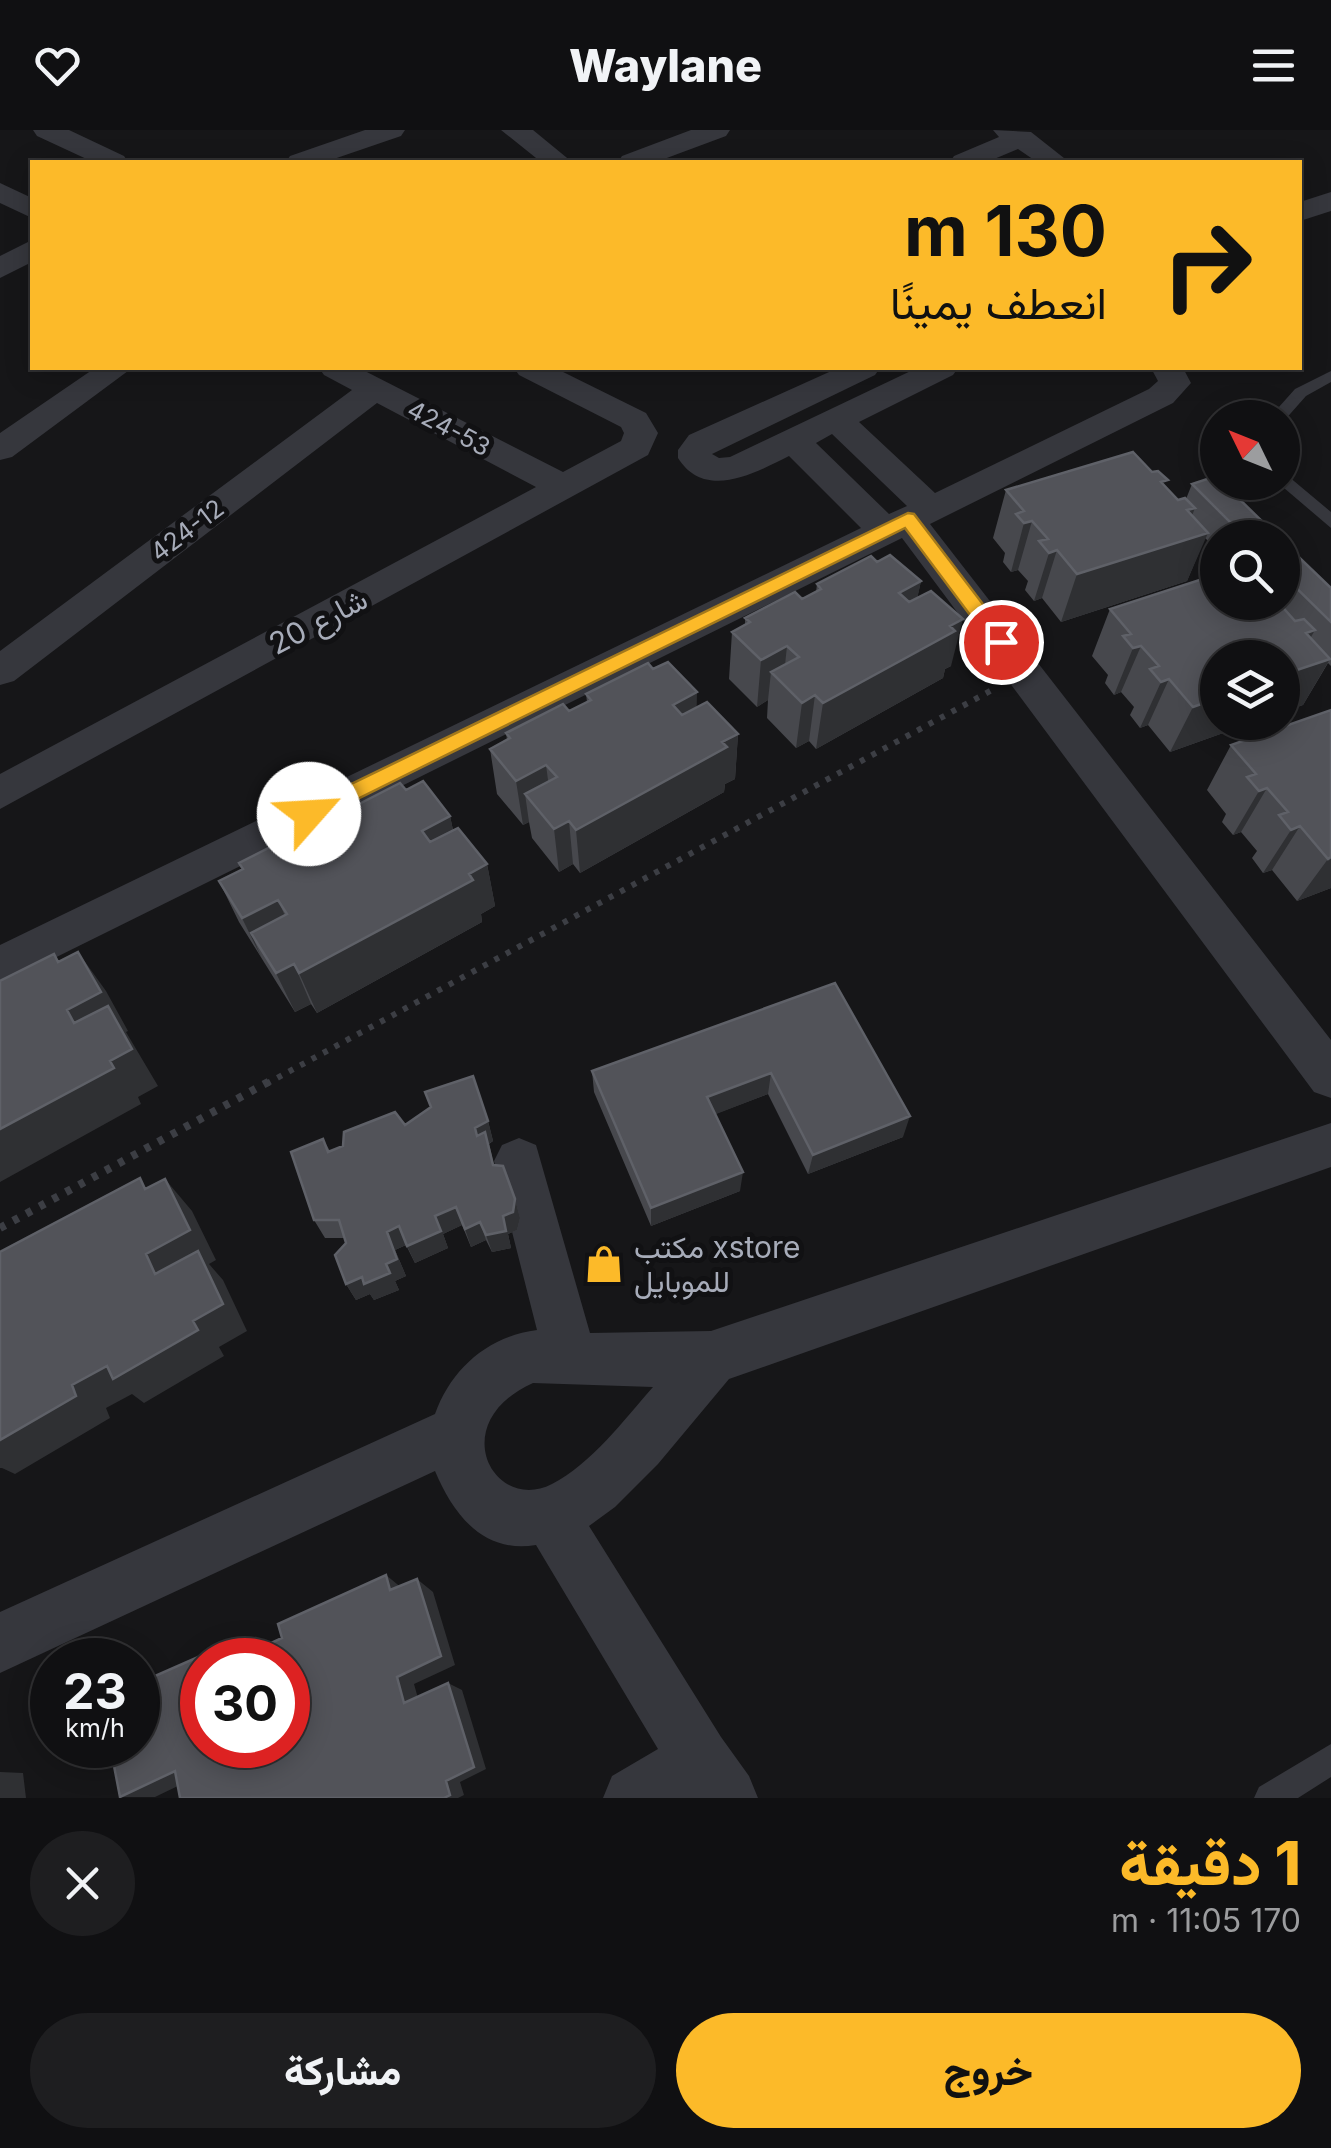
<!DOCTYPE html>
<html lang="ar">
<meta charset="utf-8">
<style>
:root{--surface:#101012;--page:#1e1e20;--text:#f1f3f6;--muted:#9c9d9f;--line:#303032;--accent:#fcba29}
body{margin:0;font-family:Inter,Vazirmatn,sans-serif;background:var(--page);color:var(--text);direction:rtl;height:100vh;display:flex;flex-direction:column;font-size:38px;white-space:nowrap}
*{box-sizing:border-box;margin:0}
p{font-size:32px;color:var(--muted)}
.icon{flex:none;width:55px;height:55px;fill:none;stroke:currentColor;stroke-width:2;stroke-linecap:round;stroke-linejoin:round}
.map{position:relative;height:1668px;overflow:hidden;direction:ltr}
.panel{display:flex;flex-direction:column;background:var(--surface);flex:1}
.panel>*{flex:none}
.hud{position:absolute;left:30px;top:30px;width:1272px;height:210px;border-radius:0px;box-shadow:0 5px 25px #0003,0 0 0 2px var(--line);direction:rtl;background:#fcba29;color:#111;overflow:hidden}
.needle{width:65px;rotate:313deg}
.tools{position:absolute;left:1200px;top:270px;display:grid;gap:20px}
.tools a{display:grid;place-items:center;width:100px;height:100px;border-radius:50%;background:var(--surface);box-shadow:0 5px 25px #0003,0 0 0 2px var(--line);font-size:50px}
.speed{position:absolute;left:30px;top:1508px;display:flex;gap:20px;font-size:50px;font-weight:700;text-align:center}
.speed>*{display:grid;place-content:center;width:130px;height:130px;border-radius:50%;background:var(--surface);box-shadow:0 5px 25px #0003,0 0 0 2px var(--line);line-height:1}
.speed small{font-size:25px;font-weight:400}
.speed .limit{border:15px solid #d22;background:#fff;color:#111}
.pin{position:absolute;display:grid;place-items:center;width:85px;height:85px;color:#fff;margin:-42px;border:5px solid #fff;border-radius:50%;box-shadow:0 2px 10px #0007}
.me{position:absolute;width:110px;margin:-55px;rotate:64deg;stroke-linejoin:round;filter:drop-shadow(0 0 8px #0008)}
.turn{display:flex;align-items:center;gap:35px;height:210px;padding:0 30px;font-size:45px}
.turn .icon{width:130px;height:130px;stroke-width:2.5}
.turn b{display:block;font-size:70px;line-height:85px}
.round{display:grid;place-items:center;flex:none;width:105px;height:105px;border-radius:52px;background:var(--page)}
.overview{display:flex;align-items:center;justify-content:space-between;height:170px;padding:0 30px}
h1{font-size:60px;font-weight:800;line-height:75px;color:var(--accent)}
.action{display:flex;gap:20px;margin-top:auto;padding:20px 30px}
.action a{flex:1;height:115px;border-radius:60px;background:var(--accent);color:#111;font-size:40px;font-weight:800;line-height:115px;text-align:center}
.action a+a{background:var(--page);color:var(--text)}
header{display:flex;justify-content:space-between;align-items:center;height:130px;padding:0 30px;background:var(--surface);font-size:45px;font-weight:800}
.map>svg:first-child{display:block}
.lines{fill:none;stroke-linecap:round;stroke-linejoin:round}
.path-far1{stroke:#3c3e44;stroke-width:6;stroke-dasharray:5 8;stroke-linecap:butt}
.path{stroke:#3c3e44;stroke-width:8;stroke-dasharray:6 9;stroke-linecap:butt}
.service{fill:#36373d;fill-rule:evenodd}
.minor{fill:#36373d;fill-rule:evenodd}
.wall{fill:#47484d}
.shaded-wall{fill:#2f3033}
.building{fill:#525359;stroke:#5f6168;stroke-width:2.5;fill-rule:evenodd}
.route{fill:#fcba29;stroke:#a4791b;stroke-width:2.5}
.labels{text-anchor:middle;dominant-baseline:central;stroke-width:10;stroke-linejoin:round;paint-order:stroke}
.far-street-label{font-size:25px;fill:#a7acb9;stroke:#111113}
.street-label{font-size:30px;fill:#a7acb9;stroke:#111113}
.poi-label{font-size:30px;fill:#a7acb9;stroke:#111113;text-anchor:start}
</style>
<header><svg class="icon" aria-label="menu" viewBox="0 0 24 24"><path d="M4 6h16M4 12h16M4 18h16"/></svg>Waylane<svg class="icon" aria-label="heart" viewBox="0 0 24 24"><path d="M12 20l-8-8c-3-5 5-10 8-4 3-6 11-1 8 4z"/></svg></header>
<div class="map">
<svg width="1331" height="1668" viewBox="0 0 1331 1668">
<rect width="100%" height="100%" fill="#161618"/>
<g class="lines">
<path class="path-far1" d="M 266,954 L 992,560"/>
<path class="path" d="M 0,1098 L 270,951"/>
<path class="service" d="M 1331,241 L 1331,252 L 1306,266 L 1283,292 L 1282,288 L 1269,288 L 1295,259 Z
M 1282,341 L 1331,382 L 1331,398 L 1277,352 L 1282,352 Z
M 1239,352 L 1266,352 L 1222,371 L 1259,408 L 1239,408 L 1201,369 Z
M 1331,1614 L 1331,1647 L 1298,1668 L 1254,1668 L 1259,1657 Z"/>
<path class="minor" d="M 33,0 L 69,0 L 124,26 L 128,32 L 93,32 L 37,6 Z
M 365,0 L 405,0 L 401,6 L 325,32 L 286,32 L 290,26 Z
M 501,0 L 533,0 L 572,32 L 541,32 Z
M 691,0 L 730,0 L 726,6 L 656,32 L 618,32 L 622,26 Z
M 993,0 L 1031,2 L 1069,32 L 1037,32 L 1018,19 L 987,32 L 950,32 L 954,26 L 999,7 Z
M 0,53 L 32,68 L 32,88 L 0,73 Z
M 1331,62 L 1331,81 L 1300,91 L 1300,72 Z
M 32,110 L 32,132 L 0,148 L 0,126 Z
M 95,238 L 132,238 L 12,327 L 0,330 L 0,303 Z
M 319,238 L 359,238 L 563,342 L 621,311 L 624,303 L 621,297 L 519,245 L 514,238 L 555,238 L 646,283 L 658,303 L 648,325 L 0,679 L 0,644 L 536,357 L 377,273 L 14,551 L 0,555 L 0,521 L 352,260 L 324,245 Z
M 838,238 L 880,238 L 875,245 L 712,324 L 719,328 L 730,327 L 917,238 L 958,238 L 953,245 L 859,292 L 935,363 L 1149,259 L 1158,251 L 1151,238 L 1183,238 L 1191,253 L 1173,273 L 930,394 L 1331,910 L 1331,968 L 1314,962 L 902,408 L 0,855 L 0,815 L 861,398 L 789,326 C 755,343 705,371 678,328 L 678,320 L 689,305 ZM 832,304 L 907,376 L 889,384 L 816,313 Z
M 1331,993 L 1331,1037 L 729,1249 L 658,1334 L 615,1377 L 589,1396 L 721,1607 L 749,1646 L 758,1668 L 603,1668 L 612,1646 L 658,1619 L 536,1415 C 483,1424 453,1384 435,1341 L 0,1543 L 0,1482 L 435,1284 C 451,1239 488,1206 537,1200 L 494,1031 L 502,1015 L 519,1008 L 536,1015 L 590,1203 L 711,1201 ZM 533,1253 L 653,1257 C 624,1290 591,1334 552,1354 C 494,1384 444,1293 533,1253 Z"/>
</g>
<path class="wall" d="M 1192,354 L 1279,408 L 1218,408 L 1218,420 L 1205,408 L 1187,451 L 1061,492 L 1042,468 L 1034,471 L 1025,460 L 1028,451 L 1018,440 L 1011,442 L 1003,432 L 1005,423 L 993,408 L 1006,360 L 1165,357 L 1178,370 L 1186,369 Z
M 1282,411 L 1331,458 L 1331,536 L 1328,533 L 1303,575 L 1282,582 L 1282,528 L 1218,592 L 1254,592 L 1170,622 L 1148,595 L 1140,598 L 1130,585 L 1134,577 L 1121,562 L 1114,565 L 1105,553 L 1108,545 L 1092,526 L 1110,479 L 1218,472 L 1282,472 Z
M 877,432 L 921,451 L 917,468 L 951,536 L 945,539 L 943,548 L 816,619 L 809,611 L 796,618 L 767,588 L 768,570 L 757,577 L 729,549 L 732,502 L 745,495 L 745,488 L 802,469 L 816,462 L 817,454 Z
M 586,564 L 697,577 L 738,604 L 735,649 L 725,654 L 724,662 L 580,743 L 573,734 L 559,742 L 532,708 L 529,692 L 523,695 L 497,664 L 490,619 L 507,610 L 506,603 L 569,581 L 587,572 Z
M 1331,580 L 1331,758 L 1297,771 L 1272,740 L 1263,743 L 1252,728 L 1257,721 L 1241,702 L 1233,705 L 1222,692 L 1226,684 L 1207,660 L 1231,615 Z
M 406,660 L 450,686 L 453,700 L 487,734 L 495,776 L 481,784 L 482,792 L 317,883 L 311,874 L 295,882 L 239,792 L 219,751 L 242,739 L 239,733 L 309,708 L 333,696 L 330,689 Z
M 835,853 L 903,1007 L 808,1044 L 768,964 L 715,984 L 740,1061 L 651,1096 L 594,962 L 592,941 Z
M 488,991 L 493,1011 L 489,1014 L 494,1035 L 515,1069 L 520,1088 L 517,1100 L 508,1104 L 511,1118 L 492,1122 L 486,1110 L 471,1117 L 462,1095 L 443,1104 L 448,1118 L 415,1133 L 406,1115 L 395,1120 L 406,1146 L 395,1151 L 399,1160 L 374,1170 L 370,1164 L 356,1170 L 346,1154 L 346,1113 L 344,1108 L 325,1108 L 314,1090 L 323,1009 L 330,1021 L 405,995 Z"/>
<path class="shaded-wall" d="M 1195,378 L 1182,411 L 1208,403 L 1187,451 L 1061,492 L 1077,444 L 1187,380 Z
M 1032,391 L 1018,440 L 1011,442 L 1024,393 Z
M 1057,420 L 1042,468 L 1034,471 L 1049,423 Z
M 921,451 L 911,499 L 899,463 Z
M 963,489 L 951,536 L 945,539 L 943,548 L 816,619 L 823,573 Z
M 1315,500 L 1291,542 L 1330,529 L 1303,575 L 1282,582 L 1282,545 L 1306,503 Z
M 787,516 L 783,554 L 771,542 L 768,570 L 757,577 L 761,530 Z
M 1141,516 L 1121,562 L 1114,565 L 1133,518 Z
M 1169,549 L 1148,595 L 1140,598 L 1161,552 Z
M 697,562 L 696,608 L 673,575 Z
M 815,565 L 809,611 L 796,618 L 802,573 Z
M 1218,568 L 1218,592 L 1254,592 L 1170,622 L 1193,577 Z
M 738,604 L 735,649 L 725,654 L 724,662 L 580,743 L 576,700 Z
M 546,635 L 552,680 L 525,664 L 529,692 L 523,695 L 516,651 Z
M 1267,658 L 1241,702 L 1233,705 L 1259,661 Z
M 450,686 L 459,729 L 433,744 L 422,701 Z
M 569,691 L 573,734 L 559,742 L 554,699 Z
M 1300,696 L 1272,740 L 1263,743 L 1291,700 Z
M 1331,727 L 1331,758 L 1297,771 L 1328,729 Z
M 487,734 L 495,776 L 481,784 L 482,792 L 317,883 L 299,843 Z
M 278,770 L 296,811 L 251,803 L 262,829 L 242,788 Z
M 78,822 L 106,861 L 128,901 L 126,902 L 158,956 L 138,967 L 141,974 L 0,1052 L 0,999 L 110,931 L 74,893 L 67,880 L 58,832 L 54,824 L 83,864 Z
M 294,834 L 311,874 L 295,882 L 276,843 Z
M 771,943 L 768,964 L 706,988 L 707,967 Z
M 910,986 L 903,1007 L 808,1044 L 813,1025 Z
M 488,991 L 493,1011 L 481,1018 L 475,998 Z
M 743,1042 L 740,1061 L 651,1096 L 651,1078 Z
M 165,1049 L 192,1081 L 216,1130 L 209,1134 L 223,1150 L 247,1201 L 219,1217 L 224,1226 L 144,1273 L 132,1264 L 106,1278 L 110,1288 L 15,1344 L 2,1338 L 0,1338 L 0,1310 L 72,1255 L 155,1144 L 146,1124 Z
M 515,1069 L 520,1088 L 517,1100 L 508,1104 L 511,1118 L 492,1122 L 486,1105 Z
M 456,1077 L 462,1095 L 443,1104 L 448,1118 L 415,1133 L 407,1116 L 435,1086 Z
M 480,1092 L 486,1110 L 471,1117 L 465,1099 Z
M 399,1096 L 408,1114 L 395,1120 L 406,1146 L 395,1151 L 399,1160 L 374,1170 L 370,1164 L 356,1170 L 346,1154 L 386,1134 L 387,1102 Z
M 386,1445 L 403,1459 L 390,1460 Z
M 417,1449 L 433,1462 L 455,1535 L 414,1554 L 421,1579 L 404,1573 L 397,1547 Z
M 239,1509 L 265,1518 L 243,1526 Z
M 448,1553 L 462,1560 L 486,1639 L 460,1652 L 464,1665 L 458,1668 L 444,1668 L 446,1651 Z
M 175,1641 L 207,1642 L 155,1667 L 120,1667 Z
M 0,1642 L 23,1643 L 26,1668 L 0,1668 Z"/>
<path class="building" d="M 1133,322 L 1152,342 L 1158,341 L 1168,350 L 1161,352 L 1178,370 L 1185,368 L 1195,378 L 1187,380 L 1208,403 L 1077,444 L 1057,420 L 1049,423 L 1039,411 L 1048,409 L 1032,391 L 1024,393 L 1016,384 L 1024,381 L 1006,360 Z
M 1216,346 L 1218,352 L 1222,352 L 1279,408 L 1246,408 L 1192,354 Z
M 1282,411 L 1331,458 L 1331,492 L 1282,444 Z
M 890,425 L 921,451 L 899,463 L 909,472 L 931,461 L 963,489 L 950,496 L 955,501 L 823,573 L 815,565 L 802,573 L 771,542 L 799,527 L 787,516 L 761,530 L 732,502 L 750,492 L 745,488 L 795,462 L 802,469 L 821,459 L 817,454 L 871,426 L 877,432 Z
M 1218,444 L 1218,472 L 1278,472 L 1295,491 L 1304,489 L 1315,500 L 1306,503 L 1330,529 L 1282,545 L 1282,528 L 1218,528 L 1218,568 L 1193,577 L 1169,549 L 1161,552 L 1150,539 L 1159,536 L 1141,516 L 1133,518 L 1123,506 L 1131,504 L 1110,479 Z
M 668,532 L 697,562 L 673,575 L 682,585 L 707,572 L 738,604 L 722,612 L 727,617 L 576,700 L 569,691 L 554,699 L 525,664 L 557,647 L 546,635 L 516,651 L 490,619 L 510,608 L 506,603 L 563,574 L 569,581 L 591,570 L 586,564 L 648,533 L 653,539 Z
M 1331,580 L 1331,727 L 1328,729 L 1300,696 L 1291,700 L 1279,685 L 1288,682 L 1267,658 L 1259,661 L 1247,647 L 1256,644 L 1231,615 Z
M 423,651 L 450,686 L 422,701 L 430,712 L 458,698 L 487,734 L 469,744 L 473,750 L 299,843 L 294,834 L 276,843 L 251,803 L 287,784 L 278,770 L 242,788 L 219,751 L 243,739 L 239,733 L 304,700 L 309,708 L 335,695 L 330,689 L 400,653 L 406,660 Z
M 78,822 L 101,862 L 67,880 L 74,893 L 108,876 L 132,919 L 110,931 L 114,938 L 0,999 L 0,851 L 54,824 L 58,832 Z
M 835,853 L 910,986 L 813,1025 L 771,943 L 707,967 L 743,1042 L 651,1078 L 592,941 Z
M 473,946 L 488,991 L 475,998 L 477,1006 L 485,1002 L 493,1035 L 503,1036 L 515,1069 L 513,1082 L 503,1086 L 506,1101 L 486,1105 L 480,1092 L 465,1099 L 456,1077 L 435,1086 L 441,1101 L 407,1116 L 399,1096 L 387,1102 L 397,1129 L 386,1134 L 390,1143 L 364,1154 L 362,1147 L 346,1154 L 335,1125 L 346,1113 L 339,1090 L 314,1090 L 291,1022 L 323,1009 L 328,1022 L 343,1016 L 344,1002 L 395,982 L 405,995 L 431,977 L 425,962 Z
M 140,1048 L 145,1059 L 165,1049 L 190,1100 L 146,1124 L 155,1144 L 198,1121 L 223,1174 L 193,1191 L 198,1200 L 113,1249 L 107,1236 L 72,1255 L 76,1266 L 0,1310 L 0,1122 Z
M 386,1445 L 390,1460 L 417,1449 L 441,1526 L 397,1547 L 404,1573 L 448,1553 L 474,1637 L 446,1651 L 450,1665 L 444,1668 L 180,1668 L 175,1641 L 120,1667 L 110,1615 L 138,1615 L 138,1568 L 142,1566 L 139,1553 L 239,1509 L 243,1526 L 282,1508 L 278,1494 ZM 202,1530 L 288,1530 L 288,1615 L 202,1615 Z"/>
<path class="route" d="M 908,383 L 914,384 L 1008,507 L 1008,517 L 994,517 L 905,398 L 317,689 L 302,689 L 299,684 L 302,678 Z"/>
<defs>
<g id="shop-bare" transform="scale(3)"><path d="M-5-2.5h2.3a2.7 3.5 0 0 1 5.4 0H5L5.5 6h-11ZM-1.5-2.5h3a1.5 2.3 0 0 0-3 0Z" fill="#fcba29" stroke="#111113" stroke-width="2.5" paint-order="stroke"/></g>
</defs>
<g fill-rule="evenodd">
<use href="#shop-bare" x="604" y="1134"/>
</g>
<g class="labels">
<g class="far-street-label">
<text transform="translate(449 298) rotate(28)">424-53</text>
<text transform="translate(187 400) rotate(-37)">424-12</text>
</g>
<g class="street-label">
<text transform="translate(318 491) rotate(-28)">شارع 20</text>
</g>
<g class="poi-label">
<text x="634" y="1117">مكتب xstore<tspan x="634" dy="34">للموبايل</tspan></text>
</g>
</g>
</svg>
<div class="tools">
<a><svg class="needle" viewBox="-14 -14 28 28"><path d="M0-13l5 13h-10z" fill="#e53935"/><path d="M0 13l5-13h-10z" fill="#9c9d9f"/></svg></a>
<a><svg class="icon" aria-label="search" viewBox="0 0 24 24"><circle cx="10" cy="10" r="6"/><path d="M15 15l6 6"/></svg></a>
<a><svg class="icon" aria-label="layers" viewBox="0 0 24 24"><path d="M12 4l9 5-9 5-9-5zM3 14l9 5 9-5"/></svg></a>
</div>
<div class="speed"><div>23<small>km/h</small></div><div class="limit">30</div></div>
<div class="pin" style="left:1001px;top:512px;background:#d93025"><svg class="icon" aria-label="arrive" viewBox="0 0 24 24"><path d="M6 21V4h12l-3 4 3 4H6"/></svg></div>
<svg class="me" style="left:309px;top:684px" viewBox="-20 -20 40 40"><circle r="19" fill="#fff"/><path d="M0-13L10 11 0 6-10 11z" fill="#fcba29"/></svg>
<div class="hud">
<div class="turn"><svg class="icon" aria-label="right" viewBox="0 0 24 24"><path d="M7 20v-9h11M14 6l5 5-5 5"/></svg><div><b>130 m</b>انعطف يمينًا</div></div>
</div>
</div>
<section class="panel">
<div class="overview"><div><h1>1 دقيقة</h1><p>170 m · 11:05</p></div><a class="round"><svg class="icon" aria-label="close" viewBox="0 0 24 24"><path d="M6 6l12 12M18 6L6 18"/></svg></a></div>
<div class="action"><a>خروج</a><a>مشاركة</a></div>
</section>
